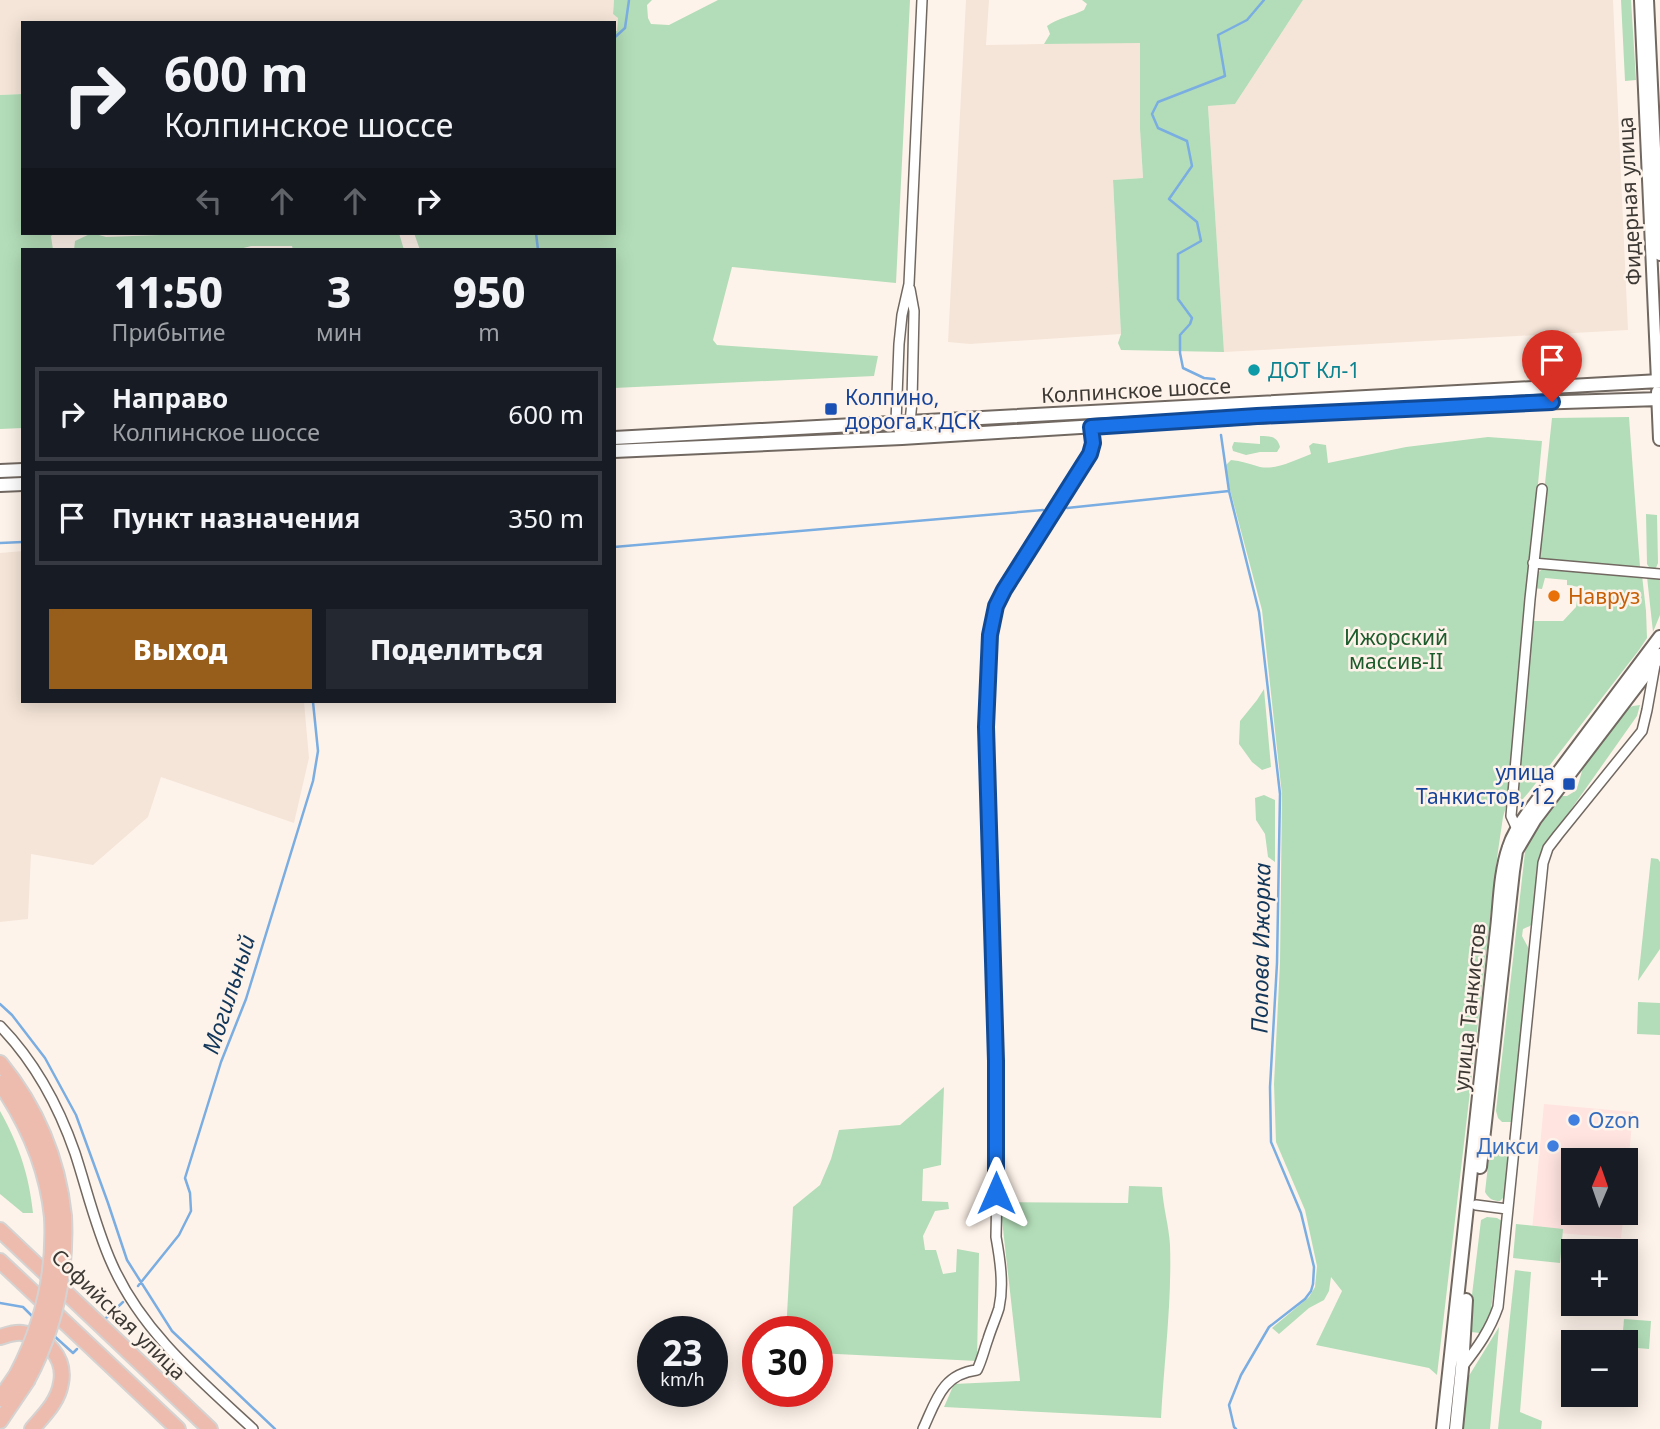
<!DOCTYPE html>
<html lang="ru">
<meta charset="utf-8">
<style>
:root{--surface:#171b24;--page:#242831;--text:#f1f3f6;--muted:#9ea1a6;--line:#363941;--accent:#975d1b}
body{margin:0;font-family:"Noto Sans",sans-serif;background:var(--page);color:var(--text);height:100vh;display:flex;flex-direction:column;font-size:26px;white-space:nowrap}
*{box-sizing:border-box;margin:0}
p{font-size:23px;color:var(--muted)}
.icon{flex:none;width:38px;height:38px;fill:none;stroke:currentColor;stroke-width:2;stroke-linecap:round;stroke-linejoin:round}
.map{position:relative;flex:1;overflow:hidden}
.panel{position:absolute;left:21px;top:248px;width:595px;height:455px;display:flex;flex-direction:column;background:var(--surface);border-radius:0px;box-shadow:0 4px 18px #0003}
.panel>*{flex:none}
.hud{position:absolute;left:21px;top:21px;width:595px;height:214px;border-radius:0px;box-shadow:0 4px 18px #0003;background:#171b24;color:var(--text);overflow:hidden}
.needle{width:46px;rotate:2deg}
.tools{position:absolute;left:1561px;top:1148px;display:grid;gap:14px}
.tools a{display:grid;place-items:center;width:77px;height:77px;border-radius:0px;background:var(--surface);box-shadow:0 4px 18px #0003;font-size:35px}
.speed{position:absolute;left:637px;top:1316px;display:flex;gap:14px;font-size:35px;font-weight:700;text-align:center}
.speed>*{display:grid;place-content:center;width:91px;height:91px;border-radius:50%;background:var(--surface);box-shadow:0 4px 18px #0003;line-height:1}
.speed small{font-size:18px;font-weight:400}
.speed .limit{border:10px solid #d22;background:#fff;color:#111}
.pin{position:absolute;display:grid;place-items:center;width:60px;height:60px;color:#fff;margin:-72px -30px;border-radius:50% 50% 50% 0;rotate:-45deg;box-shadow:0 0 7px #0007}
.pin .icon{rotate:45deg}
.me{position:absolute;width:77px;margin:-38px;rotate:0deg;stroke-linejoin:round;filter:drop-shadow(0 0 5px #0008)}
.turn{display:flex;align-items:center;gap:24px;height:147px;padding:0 28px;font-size:32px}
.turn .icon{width:91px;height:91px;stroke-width:2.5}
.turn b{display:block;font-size:49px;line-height:60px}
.lanes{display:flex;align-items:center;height:66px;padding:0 28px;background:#0003;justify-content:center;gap:35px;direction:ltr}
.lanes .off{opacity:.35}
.eta{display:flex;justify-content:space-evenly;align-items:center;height:119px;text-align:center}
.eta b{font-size:42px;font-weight:800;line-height:49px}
.button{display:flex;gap:14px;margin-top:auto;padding:14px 28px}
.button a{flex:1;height:80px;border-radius:0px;background:var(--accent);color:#fff;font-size:28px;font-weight:800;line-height:80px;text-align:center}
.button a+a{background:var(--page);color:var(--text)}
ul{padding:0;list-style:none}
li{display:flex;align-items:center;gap:21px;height:94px;margin:0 14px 10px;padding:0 14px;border:4px solid var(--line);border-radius:0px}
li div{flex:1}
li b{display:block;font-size:26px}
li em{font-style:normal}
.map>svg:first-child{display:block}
.commercial{fill:#ffe4e0}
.built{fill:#f5e5d8}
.green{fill:#b3ddb8}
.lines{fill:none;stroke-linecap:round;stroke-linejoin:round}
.stream{stroke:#7aade2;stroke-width:2.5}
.minor-casing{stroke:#716861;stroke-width:12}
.tertiary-casing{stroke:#716861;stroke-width:14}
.secondary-casing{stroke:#716861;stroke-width:16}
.primary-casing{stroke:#d4d3d2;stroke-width:18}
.minor{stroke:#fff;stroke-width:9}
.tertiary{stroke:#fff;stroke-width:10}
.secondary{stroke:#fff;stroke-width:12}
.primary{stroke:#edbcaf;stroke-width:14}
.primary-bridge-casing{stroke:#d4d3d2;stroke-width:18;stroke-linecap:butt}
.primary-bridge{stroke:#edbcaf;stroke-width:14}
.route-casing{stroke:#114b97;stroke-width:18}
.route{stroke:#1a73e8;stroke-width:12}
.culture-dot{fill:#0f9aa8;stroke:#fef3ea;stroke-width:2.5}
.transit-dot{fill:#1a4fb4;stroke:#fef3ea;stroke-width:2.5}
.food-dot{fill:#e8710a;stroke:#fef3ea;stroke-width:2.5}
.shop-dot{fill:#3f7fe0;stroke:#fef3ea;stroke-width:2.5}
.labels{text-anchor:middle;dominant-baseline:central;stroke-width:5;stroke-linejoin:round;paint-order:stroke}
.street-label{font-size:21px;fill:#3c3834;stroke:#fef3ea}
.culture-label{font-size:21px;fill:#0d838f;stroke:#fef3ea;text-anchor:start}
.transit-label{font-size:21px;fill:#164399;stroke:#fef3ea;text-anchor:start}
.food-label{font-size:21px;fill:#c56008;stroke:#fef3ea;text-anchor:start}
.park-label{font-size:21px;fill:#1c5b2c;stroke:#fef3ea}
.shop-label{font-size:21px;fill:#366cbe;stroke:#fef3ea;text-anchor:start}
.water-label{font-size:23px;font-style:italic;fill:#12375a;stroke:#fef3ea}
</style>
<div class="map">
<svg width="1660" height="1429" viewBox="0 0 1660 1429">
<rect width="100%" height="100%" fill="#fef3ea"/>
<path class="commercial" d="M 1544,1104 L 1633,1112 L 1626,1189 L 1626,1160 L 1573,1160 L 1573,1213 L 1624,1213 L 1621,1238 L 1532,1231 Z"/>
<path class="built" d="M 0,0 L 614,0 L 613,14 L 618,17 L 617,31 L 614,31 L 614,23 L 23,23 L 23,94 L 0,95 Z
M 966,0 L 989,0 L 986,45 L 1140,42 L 1140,129 L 1143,178 L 1113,180 L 1121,334 L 970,344 L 948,342 Z
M 1303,0 L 1613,0 L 1628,330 L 1224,352 L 1208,106 L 1235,104 Z
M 23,551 L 23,702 L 304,702 L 309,758 L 294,823 L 161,777 L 148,817 L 93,865 L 31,854 L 28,919 L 0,922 L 0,553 Z"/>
<path class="green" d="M 614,0 L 652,0 L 647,5 L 648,18 L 651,24 L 669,25 L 718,0 L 910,0 L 896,283 L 732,267 L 713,340 L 717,345 L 878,356 L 874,376 L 614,388 L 614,250 L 420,250 L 414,233 L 614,233 L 614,31 L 617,31 L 618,18 L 613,14 Z
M 1082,0 L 1303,0 L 1235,104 L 1208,106 L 1224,352 L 1121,350 L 1118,343 L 1121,334 L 1113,180 L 1143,178 L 1140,129 L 1140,43 L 1044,44 L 1050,34 L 1047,26 C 1058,18 1072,16 1084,10 L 1087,4 Z
M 1621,0 L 1631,0 L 1636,80 L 1625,81 Z
M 23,94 L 23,233 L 55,233 L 51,236 L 53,250 L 23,250 L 23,428 L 0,429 L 0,95 Z
M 92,233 L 106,237 L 214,233 L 399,233 L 404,250 L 293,250 L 292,246 L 251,246 L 236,250 L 74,250 L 75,241 Z
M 1629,417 L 1640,567 L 1537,558 L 1552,418 Z
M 1260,436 C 1270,436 1277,436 1280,447 L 1277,452 L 1260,452 L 1246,455 L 1233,451 L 1232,447 L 1234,442 L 1260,444 Z
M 1488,437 L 1542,441 L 1509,796 L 1503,817 L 1498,851 L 1437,1375 L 1429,1368 L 1316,1345 L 1342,1291 L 1331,1277 L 1329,1291 L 1324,1300 L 1309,1308 L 1279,1334 L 1272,1328 L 1309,1297 L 1315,1287 L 1317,1266 L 1305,1210 L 1276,1142 L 1274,1084 L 1280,963 L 1282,795 L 1262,610 L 1229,486 L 1226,465 L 1231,460 C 1241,461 1250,464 1260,467 C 1277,470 1295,460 1311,454 L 1309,446 L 1313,443 L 1326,445 L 1328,463 L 1406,447 Z
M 1646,514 L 1657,515 L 1658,563 L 1656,568 L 1650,569 L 1647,564 Z
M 1546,566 L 1642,575 L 1646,611 L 1647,638 L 1639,650 L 1529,792 L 1513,810 L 1532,621 L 1563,621 L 1576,607 L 1579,587 L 1567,585 L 1567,580 L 1545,578 L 1542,589 L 1533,588 L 1535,575 Z
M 1647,577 L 1660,577 L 1660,615 L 1653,632 Z
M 1264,689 L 1271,767 L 1262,770 L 1252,762 L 1239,744 L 1240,721 L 1257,700 Z
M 1640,705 L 1637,716 L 1548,842 L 1534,921 L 1530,926 L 1523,929 L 1522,936 L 1529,949 L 1515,1116 L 1512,1122 L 1502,1122 L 1498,1118 L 1496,1111 L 1525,852 L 1533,835 L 1555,801 L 1561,796 L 1567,796 L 1575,791 L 1578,785 L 1584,764 L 1628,708 L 1633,706 Z
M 1264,795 L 1275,800 L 1275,862 L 1268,857 L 1265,834 L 1256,820 L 1255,798 Z
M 1651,858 L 1658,859 L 1660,862 L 1660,949 L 1638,981 Z
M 1638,1002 L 1660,1003 L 1660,1035 L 1637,1034 Z
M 944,1087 L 941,1165 L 923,1169 L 922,1201 L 948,1202 L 949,1209 L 935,1211 L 923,1236 L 925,1250 L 936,1250 L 943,1274 L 956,1272 L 957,1249 L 979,1253 L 977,1361 L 817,1353 L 817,1332 L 786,1332 L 793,1207 L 820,1185 L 831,1159 L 839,1130 L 900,1125 Z
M 0,1111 C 19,1145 29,1175 33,1213 L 23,1213 L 0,1194 Z
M 1490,1148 L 1509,1150 L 1505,1196 L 1500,1201 C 1493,1201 1489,1199 1485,1192 Z
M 1129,1186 L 1162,1187 C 1163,1207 1169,1226 1170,1245 C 1172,1301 1164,1362 1161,1418 L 944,1407 L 954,1384 L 1020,1381 L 1000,1202 L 1128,1203 Z
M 1487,1217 L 1497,1218 L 1502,1221 L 1491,1310 L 1487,1321 L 1480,1333 L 1471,1332 L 1468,1328 L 1481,1220 Z
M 1516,1224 L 1563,1229 L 1560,1263 L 1513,1258 Z
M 1515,1270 L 1531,1272 L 1520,1412 L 1542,1421 L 1541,1429 L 1498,1429 Z
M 1624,1319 L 1651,1321 L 1649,1349 L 1626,1347 L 1626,1342 L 1622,1342 Z
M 1499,1327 L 1490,1429 L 1462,1429 L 1467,1379 Z"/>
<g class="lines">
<path class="stream" d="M 614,38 L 625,28 L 629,0
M 536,233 L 538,250
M 1218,385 L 1214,379 L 1204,378 L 1183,368 L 1180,353 L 1180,335 L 1190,324 L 1192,318 L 1178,299 L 1178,254 L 1201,241 L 1197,222 L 1169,199 L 1192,166 L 1187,141 L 1158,128 L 1152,114 L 1158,102 L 1225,76 L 1218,35 L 1247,20 L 1264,0
M 1221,435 L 1229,491 L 1259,612 L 1280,794 L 1277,963 L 1270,1087 L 1271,1142 L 1301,1213 L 1314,1267 L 1313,1284 L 1311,1291 L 1305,1299 L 1269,1327 L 1241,1375 L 1229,1405 L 1234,1427 L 1236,1429
M 1067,508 L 1229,491
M 0,543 L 23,542
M 614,547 L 1043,510
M 0,1004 L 12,1015 L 45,1058 L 76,1115 L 108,1203 L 127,1260 L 172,1331 L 275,1429
M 138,1286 L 179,1235 L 191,1211 L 190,1193 L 185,1178 L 221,1062 L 246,999 L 313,781 L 318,751 L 313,702
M 0,1303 L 23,1307 L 34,1318
M 105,1319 L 123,1302
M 52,1334 L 73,1353 L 77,1349"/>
<g class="minor-casing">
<path id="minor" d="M 902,438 L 896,422 L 899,344 L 902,315 L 909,284 L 922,0
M 902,438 L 910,422 L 912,402 L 914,311 L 910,289
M 1533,563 L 1660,574
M 1517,829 L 1511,816 L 1530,599 L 1542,489
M 0,1026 C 34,1061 59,1107 75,1153 C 87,1190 96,1229 112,1264 C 142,1332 200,1380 253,1429
M 1476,1205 L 1507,1209
M 1463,1366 C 1478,1347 1490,1330 1498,1307 L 1543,863 L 1548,848 L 1558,835 L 1642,731 L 1647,710 L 1655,665
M 923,1429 C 936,1401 942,1374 977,1370 C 982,1360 984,1350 988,1339 C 991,1329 996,1318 999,1308 C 1004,1285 1000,1259 996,1237 C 999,1111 993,985 990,859 C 988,804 985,749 987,694 C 988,658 987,622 1004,590 L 1090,454 L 1093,443 L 1091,427"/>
</g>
<g class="tertiary-casing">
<path id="tertiary" d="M 1640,0 L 1657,381
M 1648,0 L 1660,255"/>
</g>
<g class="secondary-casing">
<path id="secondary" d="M 1658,392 L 1660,439
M 614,438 L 1660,381
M 614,451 L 902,438 L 1177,421 L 1498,404 L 1660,399
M 0,471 L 23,470
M 0,485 L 23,484
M 1480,1167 L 1513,871 L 1516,851 L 1535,819 L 1660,655
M 1443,1429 L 1497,929 C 1500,903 1500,873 1509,847 C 1513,834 1520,824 1528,813 L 1660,637
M 1456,1429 L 1462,1368 L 1466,1300"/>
</g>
<g class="primary-casing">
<path id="primary" d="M 0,1063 C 36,1107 58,1159 64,1216
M 0,1083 C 28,1124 47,1167 52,1217
M 0,1230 L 210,1429
M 0,1261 L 178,1429
M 0,1337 C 7,1335 14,1332 22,1333 C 46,1336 66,1358 61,1383 C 58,1402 44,1415 32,1429
M 0,1399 L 17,1374
M 0,1421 L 27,1381"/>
</g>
<use href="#minor" class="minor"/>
<use href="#tertiary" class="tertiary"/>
<use href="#secondary" class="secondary"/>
<use href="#primary" class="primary"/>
<g class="primary-bridge-casing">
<path id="primary-bridge" d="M 17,1374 C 43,1324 55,1274 52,1217
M 27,1381 C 55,1329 67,1276 64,1216"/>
</g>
<use href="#primary-bridge" class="primary-bridge"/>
</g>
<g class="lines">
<g class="route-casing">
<path id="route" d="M 996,1193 L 996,1061 L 986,727 L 990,635 L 996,606 L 1004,590 L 1090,454 L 1093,443 L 1091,427 L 1257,416 L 1552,402"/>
</g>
<use href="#route" class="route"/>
</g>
<circle class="culture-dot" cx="1254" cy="370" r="7"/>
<g class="transit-dot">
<rect x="824" y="402" width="14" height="14" rx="3.5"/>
<rect x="1562" y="777" width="14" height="14" rx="3.5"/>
</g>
<circle class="food-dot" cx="1554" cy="596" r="7"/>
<g class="shop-dot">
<circle cx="1574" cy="1120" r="7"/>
<circle cx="1553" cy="1146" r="7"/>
</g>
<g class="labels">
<g class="street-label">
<text transform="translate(1629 201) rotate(-93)">Фидерная улица</text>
<text transform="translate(1136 390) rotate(-3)">Колпинское шоссе</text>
<text transform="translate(1469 1007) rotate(-84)">улица Танкистов</text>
<text transform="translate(119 1314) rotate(44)">Софийская улица</text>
</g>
<g class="culture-label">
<text x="1268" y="370">ДОТ Кл-1</text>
</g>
<g class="transit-label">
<text x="845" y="397">Колпино,<tspan x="845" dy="24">дорога к ДСК</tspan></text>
<text x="1555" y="772" text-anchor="end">улица<tspan x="1555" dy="24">Танкистов, 12</tspan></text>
</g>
<g class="food-label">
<text x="1568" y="596">Навруз</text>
</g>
<g class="park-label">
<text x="1396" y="637">Ижорский<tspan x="1396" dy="24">массив-II</tspan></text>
</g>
<g class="shop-label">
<text x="1588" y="1120">Ozon</text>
<text x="1539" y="1146" text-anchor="end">Дикси</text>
</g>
<g class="water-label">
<text transform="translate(1260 948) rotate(-89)">Попова Ижорка</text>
<text transform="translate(228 994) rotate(-72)">Могильный</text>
</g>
</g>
</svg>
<div class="tools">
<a><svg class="needle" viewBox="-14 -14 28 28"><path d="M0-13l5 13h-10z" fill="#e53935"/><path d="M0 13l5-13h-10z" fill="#9ea1a6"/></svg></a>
<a>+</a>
<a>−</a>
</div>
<div class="speed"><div>23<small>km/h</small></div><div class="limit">30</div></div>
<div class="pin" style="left:1552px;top:402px;background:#d93025"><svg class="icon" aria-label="arrive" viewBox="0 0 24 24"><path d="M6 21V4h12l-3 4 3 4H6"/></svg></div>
<svg class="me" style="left:996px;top:1193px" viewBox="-20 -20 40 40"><path d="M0-17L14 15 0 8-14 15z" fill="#1a73e8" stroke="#fff" stroke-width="4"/></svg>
<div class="hud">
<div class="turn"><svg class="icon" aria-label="right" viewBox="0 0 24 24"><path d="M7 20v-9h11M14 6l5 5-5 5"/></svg><div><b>600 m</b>Колпинское шоссе</div></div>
<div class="lanes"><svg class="icon off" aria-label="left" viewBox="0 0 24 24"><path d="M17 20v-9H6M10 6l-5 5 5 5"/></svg><svg class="icon off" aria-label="ahead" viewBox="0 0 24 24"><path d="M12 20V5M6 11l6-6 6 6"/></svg><svg class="icon off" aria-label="ahead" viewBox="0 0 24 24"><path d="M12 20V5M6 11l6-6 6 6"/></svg><svg class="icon" aria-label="right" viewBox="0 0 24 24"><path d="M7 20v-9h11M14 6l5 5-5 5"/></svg></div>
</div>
<section class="panel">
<div class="eta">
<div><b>11:50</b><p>Прибытие</p></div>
<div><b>3</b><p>мин</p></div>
<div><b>950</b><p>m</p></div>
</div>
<ul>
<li><svg class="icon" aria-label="right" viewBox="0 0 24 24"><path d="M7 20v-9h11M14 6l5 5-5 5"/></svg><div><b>Направо</b><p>Колпинское шоссе</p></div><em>600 m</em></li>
<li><svg class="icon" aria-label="arrive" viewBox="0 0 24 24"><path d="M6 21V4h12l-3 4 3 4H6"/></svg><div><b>Пункт назначения</b></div><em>350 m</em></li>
</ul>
<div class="button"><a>Выход</a><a>Поделиться</a></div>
</section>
</div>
